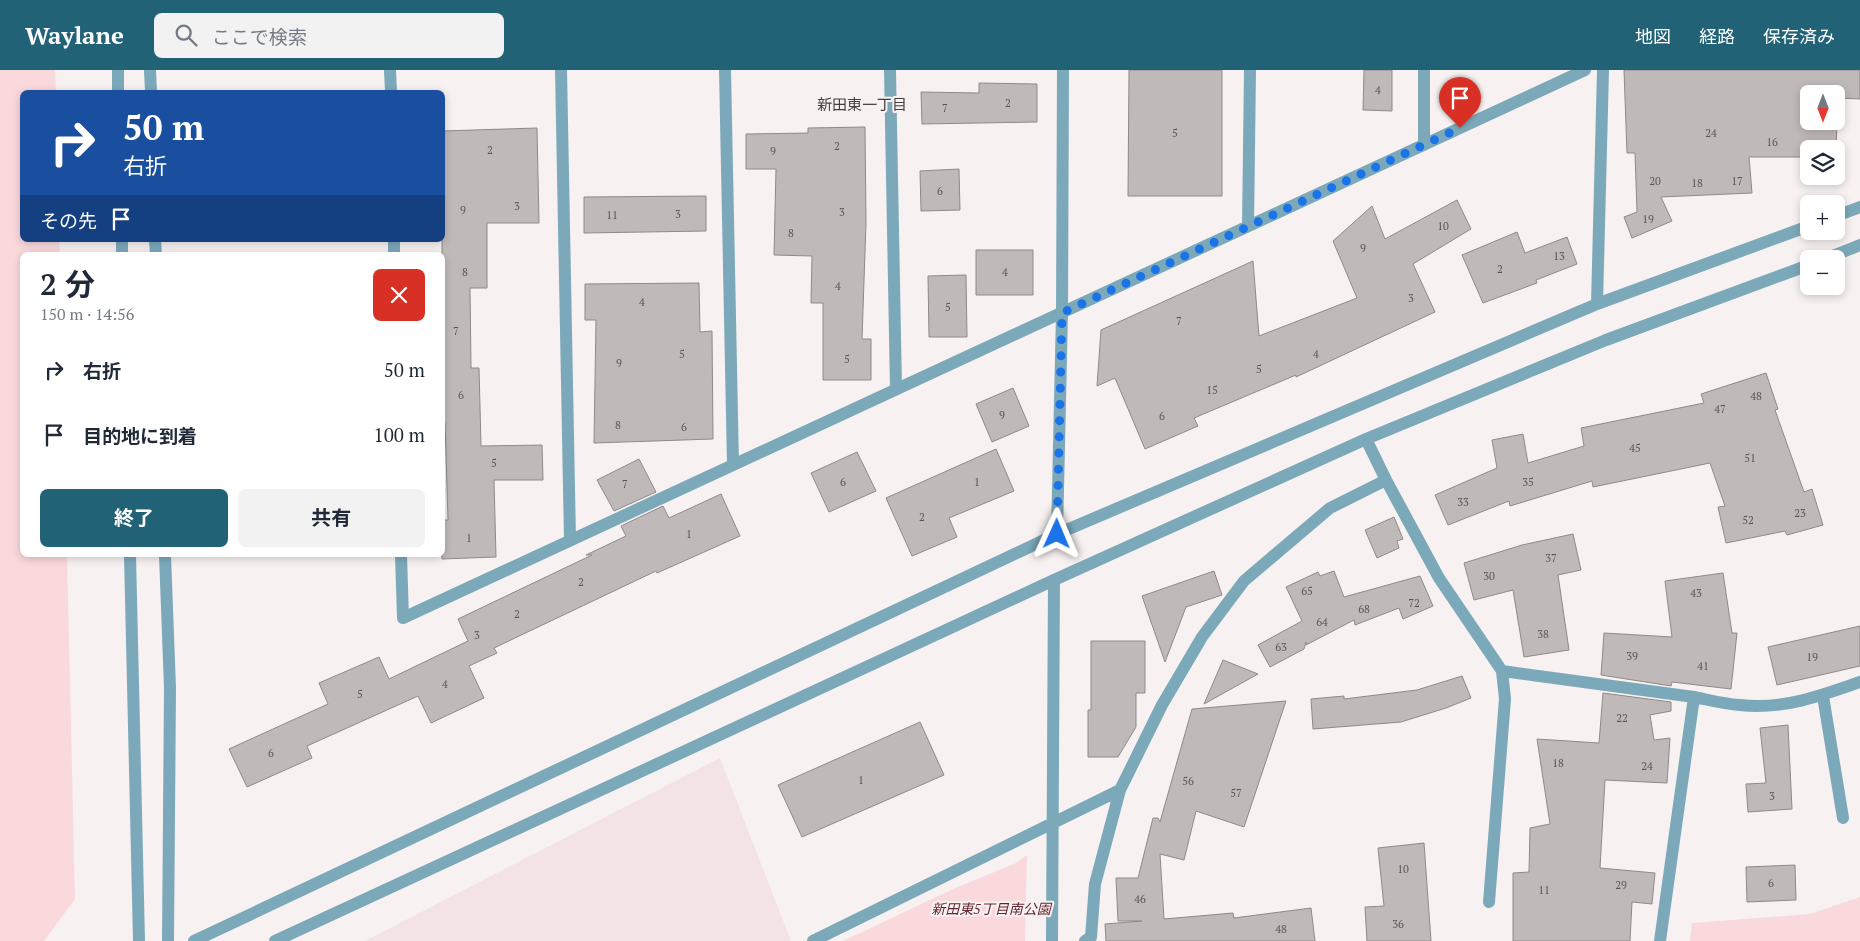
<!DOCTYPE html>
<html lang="ja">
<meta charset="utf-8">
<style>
:root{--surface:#fff;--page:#f2f2f3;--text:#1f2937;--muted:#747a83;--accent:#216277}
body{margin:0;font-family:"PT Serif","Noto Sans JP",serif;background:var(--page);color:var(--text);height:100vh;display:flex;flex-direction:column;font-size:19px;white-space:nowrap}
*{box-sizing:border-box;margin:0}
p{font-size:16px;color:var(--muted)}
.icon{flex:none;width:28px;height:28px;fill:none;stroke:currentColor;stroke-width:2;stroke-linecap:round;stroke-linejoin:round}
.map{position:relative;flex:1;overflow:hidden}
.details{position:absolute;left:20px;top:182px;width:425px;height:305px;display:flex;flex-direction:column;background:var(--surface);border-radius:8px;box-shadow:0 2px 8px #0003}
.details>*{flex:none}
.hud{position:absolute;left:20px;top:20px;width:425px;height:152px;border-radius:8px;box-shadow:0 2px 8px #0003;background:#1a4fa0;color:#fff;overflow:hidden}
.needle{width:32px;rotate:180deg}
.buttons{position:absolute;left:1800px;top:15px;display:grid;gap:10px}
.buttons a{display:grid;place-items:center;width:45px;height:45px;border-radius:8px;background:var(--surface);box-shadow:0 2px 8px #0003;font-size:25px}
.pin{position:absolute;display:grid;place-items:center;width:42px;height:42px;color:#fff;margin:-51px -21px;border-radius:50% 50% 50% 0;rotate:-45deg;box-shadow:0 0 5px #0007}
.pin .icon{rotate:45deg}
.me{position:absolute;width:55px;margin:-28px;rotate:1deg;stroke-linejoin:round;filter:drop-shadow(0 0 4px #0008)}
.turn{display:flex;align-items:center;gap:18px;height:105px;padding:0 20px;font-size:22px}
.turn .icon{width:65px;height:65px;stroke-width:2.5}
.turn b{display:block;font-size:35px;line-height:42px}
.then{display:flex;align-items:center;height:48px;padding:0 20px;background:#0003;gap:10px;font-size:19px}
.round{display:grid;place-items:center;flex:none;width:52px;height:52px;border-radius:8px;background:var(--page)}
.overview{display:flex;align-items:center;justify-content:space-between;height:85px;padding:0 20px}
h1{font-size:30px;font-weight:700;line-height:38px}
.primary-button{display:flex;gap:10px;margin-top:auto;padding:10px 20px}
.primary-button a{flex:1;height:58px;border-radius:8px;background:var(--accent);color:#fff;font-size:20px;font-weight:700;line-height:58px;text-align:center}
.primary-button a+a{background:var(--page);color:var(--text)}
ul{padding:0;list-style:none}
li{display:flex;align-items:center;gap:15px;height:65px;padding:0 20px}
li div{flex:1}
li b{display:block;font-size:19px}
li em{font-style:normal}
header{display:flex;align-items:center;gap:30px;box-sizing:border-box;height:70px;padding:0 25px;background:var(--accent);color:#fff}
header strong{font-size:24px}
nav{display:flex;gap:28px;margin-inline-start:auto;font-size:18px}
.search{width:350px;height:45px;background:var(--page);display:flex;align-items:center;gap:12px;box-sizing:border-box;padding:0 18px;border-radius:8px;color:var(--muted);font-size:19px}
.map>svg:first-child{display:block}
.built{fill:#f3e3e5}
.green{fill:#fad9dc}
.building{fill:#c0b9ba;stroke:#8f898a;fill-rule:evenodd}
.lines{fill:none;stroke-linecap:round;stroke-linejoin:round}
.minor{stroke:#7ca9ba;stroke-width:12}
.route{stroke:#1a73e8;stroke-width:9;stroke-dasharray:0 16.2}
.labels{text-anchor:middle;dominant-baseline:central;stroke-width:4;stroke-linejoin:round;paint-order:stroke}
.number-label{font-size:11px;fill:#5a5656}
.park-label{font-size:14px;font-style:italic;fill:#642532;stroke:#f8f1f1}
.neighbourhood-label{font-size:15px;fill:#454040;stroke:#f8f1f1}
</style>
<header>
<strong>Waylane</strong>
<div class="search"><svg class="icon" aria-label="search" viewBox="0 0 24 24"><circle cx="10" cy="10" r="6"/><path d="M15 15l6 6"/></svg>ここで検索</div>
<nav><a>地図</a><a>経路</a><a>保存済み</a></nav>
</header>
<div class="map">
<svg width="1860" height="871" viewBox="0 0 1860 871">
<rect width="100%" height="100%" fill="#f8f1f1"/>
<path class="built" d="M 720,688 L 791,871 L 365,871 Z"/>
<path class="green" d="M 0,0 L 55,0 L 56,22 L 22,22 L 22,170 L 59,170 L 60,185 L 22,185 L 22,485 L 67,485 L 75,829 L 44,871 L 0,871 Z
M 1027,785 L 1025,871 L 843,871 L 953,819 L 1016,793 Z
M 1860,827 L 1860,871 L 1690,871 L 1692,853 L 1810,844 Z"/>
<path class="building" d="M 1129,0 L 1222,0 L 1222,126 L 1128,126 Z
M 1364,0 L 1392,0 L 1392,41 L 1363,40 Z
M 1624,0 L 1860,0 L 1860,29 L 1838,28 L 1836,79 L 1809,79 L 1809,87 L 1749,87 L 1752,123 L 1661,127 L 1672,151 L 1632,168 L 1624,147 L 1637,142 L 1635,83 L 1627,83 ZM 1809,24 L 1836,24 L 1836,51 L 1809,51 Z
M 979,13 L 1037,14 L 1037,52 L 922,54 L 921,22 L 979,23 Z
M 865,57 L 866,153 L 862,269 L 871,269 L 871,310 L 823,310 L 823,233 L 811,233 L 812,186 L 774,185 L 776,99 L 746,99 L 746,64 L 808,63 L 808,58 Z
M 537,58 L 539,153 L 487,153 L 487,218 L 470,218 L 471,298 L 479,298 L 481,376 L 542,375 L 543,410 L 494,410 L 496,487 L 442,489 L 442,450 L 448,450 L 445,353 L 442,353 L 442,61 Z
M 959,99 L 960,140 L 921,141 L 920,101 Z
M 706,126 L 706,161 L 584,163 L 584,127 Z
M 1457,130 L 1471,159 L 1413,194 L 1435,242 L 1296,307 L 1296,305 L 1194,348 L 1198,356 L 1145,379 L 1115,308 L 1097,316 L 1101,260 L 1253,191 L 1259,266 L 1357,228 L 1333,171 L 1372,136 L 1385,169 Z
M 1517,162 L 1525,183 L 1567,167 L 1577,194 L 1536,210 L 1537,213 L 1483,233 L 1462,185 Z
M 976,180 L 1033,180 L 1033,225 L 976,225 Z
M 966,205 L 967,267 L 929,267 L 928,206 Z
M 699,213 L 700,262 L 712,261 L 713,369 L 594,373 L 596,250 L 585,250 L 585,214 Z
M 1766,303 L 1778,339 L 1775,340 L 1804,422 L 1812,419 L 1823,455 L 1787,465 L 1785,461 L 1726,473 L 1718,437 L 1725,436 L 1710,393 L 1593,417 L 1592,411 L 1510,436 L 1509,431 L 1448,455 L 1435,425 L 1497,398 L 1492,370 L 1523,364 L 1528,393 L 1584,376 L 1581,358 L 1704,333 L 1701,324 Z
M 1013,318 L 1029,356 L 992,372 L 976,334 Z
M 996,379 L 1014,421 L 949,448 L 957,467 L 912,486 L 886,428 Z
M 857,382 L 876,421 L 829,442 L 811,403 Z
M 639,389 L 656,422 L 614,441 L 597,410 Z
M 721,424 L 740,466 L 657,503 L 656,501 L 494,578 L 497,583 L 469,596 L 484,628 L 431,653 L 418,626 L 307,676 L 312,688 L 247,717 L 229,679 L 328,634 L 319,613 L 379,587 L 389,609 L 468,571 L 458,549 L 592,485 L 586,485 L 626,466 L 621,456 L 663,436 L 669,448 Z
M 1394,447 L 1403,469 L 1397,471 L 1399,478 L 1377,488 L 1365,460 Z
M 1573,464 L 1581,500 L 1558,505 L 1569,580 L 1524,587 L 1513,520 L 1474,530 L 1464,493 L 1522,475 Z
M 1214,501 L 1222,525 L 1186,537 L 1165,592 L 1142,526 Z
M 1334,501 L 1344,527 L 1420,506 L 1433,536 L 1403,549 L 1399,538 L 1355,555 L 1354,550 L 1306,575 L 1306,572 L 1304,579 L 1270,597 L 1258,575 L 1302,551 L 1286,517 L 1318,502 L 1320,506 Z
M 1723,503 L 1732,563 L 1737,563 L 1731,619 L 1672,612 L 1671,616 L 1601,605 L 1604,563 L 1672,567 L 1665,511 Z
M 1860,556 L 1860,596 L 1777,615 L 1768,577 Z
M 1091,571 L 1145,571 L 1145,623 L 1136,623 L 1136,657 L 1118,687 L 1088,687 L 1088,640 L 1091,640 Z
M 1223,590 L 1258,604 L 1204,634 Z
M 1462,606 L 1471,628 L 1446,638 L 1401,652 L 1313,659 L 1311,629 L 1344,626 L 1344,629 L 1417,620 Z
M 1603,623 L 1671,632 L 1671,641 L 1650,645 L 1654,670 L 1670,668 L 1667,713 L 1605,710 L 1600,798 L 1655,803 L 1652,834 L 1632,832 L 1630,871 L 1513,871 L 1513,803 L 1529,802 L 1530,758 L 1550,754 L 1537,669 L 1599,673 Z
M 1286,631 L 1244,757 L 1196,741 L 1184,790 L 1160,784 L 1164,849 L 1233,843 L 1234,848 L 1311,838 L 1315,871 L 1106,871 L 1105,854 L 1142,851 L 1118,851 L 1116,808 L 1138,808 L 1153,748 L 1158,748 L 1160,752 L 1192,639 Z
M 920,652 L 944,705 L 802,767 L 778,715 Z
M 1788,655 L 1792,739 L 1748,742 L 1746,714 L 1766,713 L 1760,658 Z
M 1424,773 L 1431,871 L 1367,871 L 1365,837 L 1384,836 L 1378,778 Z
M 1795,795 L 1796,830 L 1747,832 L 1746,797 Z"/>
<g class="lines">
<path class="minor" d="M 118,0 L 118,22
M 150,0 L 151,22
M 390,0 L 391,22
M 561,0 L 570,470
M 725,0 L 733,395
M 890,0 L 896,319
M 1424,0 L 1424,75
M 1836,146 L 1860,137
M 1248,156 L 1250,0
M 122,170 L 122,185
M 155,170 L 156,185
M 394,170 L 394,185
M 1825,189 L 1860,175
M 1597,234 L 1603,0
M 1386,410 L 1439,508 L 1502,601 L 1694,627
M 1057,464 L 1062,243 L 1063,0
M 130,485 L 139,871
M 165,485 L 170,618 L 168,871
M 401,485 L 403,548 L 1585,0
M 1823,626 L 1843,748
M 1489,832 L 1505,629 L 1502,601
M 194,871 L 1057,464 L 1597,234 L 1809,156
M 275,871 L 1054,510 L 1366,369 L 1606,270 L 1809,195
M 813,871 L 1120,720
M 1052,871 L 1054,510
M 1085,871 L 1091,867 L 1095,814 L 1120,720 L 1162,635 L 1202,567 L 1244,511 L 1330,438 L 1386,410 L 1366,369
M 1660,871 L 1694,627 C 1709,630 1724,634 1740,635 C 1782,640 1821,626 1860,612"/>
</g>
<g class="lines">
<path class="route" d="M 1057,464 L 1062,243 L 1460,58"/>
</g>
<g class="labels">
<g class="number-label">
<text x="1378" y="20">4</text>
<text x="1008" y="33">2</text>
<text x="945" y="38">7</text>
<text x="1175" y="63">5</text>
<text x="1711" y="63">24</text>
<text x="1772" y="72">16</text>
<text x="837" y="76">2</text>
<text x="490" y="80">2</text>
<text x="773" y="81">9</text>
<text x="1655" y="111">20</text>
<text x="1737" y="111">17</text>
<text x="1697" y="113">18</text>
<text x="940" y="121">6</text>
<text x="517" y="136">3</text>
<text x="463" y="140">9</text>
<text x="842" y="142">3</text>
<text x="678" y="144">3</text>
<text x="612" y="145">11</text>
<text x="1648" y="149">19</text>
<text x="1443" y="156">10</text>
<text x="791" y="163">8</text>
<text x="1363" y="178">9</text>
<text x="1559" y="186">13</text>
<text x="1500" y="199">2</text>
<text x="465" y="202">8</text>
<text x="1005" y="202">4</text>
<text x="838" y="216">4</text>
<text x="1411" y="228">3</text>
<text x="642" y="232">4</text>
<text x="948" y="237">5</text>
<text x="1179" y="251">7</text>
<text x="456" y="261">7</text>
<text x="682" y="284">5</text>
<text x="1316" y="284">4</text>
<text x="847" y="289">5</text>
<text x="619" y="293">9</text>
<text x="1259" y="299">5</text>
<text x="1212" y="320">15</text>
<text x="461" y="325">6</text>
<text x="1756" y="326">48</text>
<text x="1720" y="339">47</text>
<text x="1002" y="345">9</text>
<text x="1162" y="346">6</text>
<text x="618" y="355">8</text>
<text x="684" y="357">6</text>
<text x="1635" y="378">45</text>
<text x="1750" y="388">51</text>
<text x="494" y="393">5</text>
<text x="843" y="412">6</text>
<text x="977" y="412">1</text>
<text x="1528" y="412">35</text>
<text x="625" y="414">7</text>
<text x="1463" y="432">33</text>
<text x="1800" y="443">23</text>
<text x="922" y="447">2</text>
<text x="1748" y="450">52</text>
<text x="689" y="464">1</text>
<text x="469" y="468">1</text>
<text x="1551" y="488">37</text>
<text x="1489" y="506">30</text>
<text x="581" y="512">2</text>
<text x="1307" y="521">65</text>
<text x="1696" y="523">43</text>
<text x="1414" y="533">72</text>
<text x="1364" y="539">68</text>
<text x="517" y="544">2</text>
<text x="1322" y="552">64</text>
<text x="1543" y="564">38</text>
<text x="477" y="565">3</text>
<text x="1281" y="577">63</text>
<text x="1632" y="586">39</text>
<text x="1812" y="587">19</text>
<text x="1703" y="596">41</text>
<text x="445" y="614">4</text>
<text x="360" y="624">5</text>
<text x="1622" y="648">22</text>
<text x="271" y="683">6</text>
<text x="1558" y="693">18</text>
<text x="1647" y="696">24</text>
<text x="861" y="710">1</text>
<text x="1188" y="711">56</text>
<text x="1236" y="723">57</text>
<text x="1772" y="726">3</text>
<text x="1403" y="799">10</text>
<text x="1771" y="813">6</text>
<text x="1621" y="815">29</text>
<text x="1544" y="820">11</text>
<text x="1140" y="829">46</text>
<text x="1398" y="854">36</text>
<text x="1281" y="859">48</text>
</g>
<g class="park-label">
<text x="991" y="838">新田東5丁目南公園</text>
</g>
<g class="neighbourhood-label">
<text x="862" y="34">新田東一丁目</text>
</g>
</g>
</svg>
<div class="buttons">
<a><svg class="needle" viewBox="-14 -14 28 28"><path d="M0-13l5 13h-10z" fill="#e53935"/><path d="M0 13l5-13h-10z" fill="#747a83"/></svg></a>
<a><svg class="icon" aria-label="layers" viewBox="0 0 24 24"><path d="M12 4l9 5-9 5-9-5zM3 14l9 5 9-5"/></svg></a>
<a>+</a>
<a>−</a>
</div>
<div class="pin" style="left:1460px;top:58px;background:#d93025"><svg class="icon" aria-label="arrive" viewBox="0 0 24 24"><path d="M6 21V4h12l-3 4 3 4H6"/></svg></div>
<svg class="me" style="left:1057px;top:464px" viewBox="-20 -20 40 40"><path d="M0-17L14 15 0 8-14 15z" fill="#1a73e8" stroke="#fff" stroke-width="4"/></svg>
<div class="hud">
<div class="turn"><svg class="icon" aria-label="right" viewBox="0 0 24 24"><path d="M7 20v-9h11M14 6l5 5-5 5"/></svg><div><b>50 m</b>右折</div></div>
<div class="then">その先<svg class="icon" aria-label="arrive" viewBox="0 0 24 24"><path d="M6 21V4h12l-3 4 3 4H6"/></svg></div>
</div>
<section class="details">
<div class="overview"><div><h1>2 分</h1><p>150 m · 14:56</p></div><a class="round" style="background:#d93025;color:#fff"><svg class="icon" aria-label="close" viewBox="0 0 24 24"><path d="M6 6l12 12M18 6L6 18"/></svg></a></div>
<ul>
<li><svg class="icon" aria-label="right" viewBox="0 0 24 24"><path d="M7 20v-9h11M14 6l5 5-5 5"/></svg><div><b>右折</b></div><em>50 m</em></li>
<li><svg class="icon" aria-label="arrive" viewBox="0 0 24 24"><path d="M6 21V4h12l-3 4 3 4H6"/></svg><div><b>目的地に到着</b></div><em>100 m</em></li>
</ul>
<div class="primary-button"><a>終了</a><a>共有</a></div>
</section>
</div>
